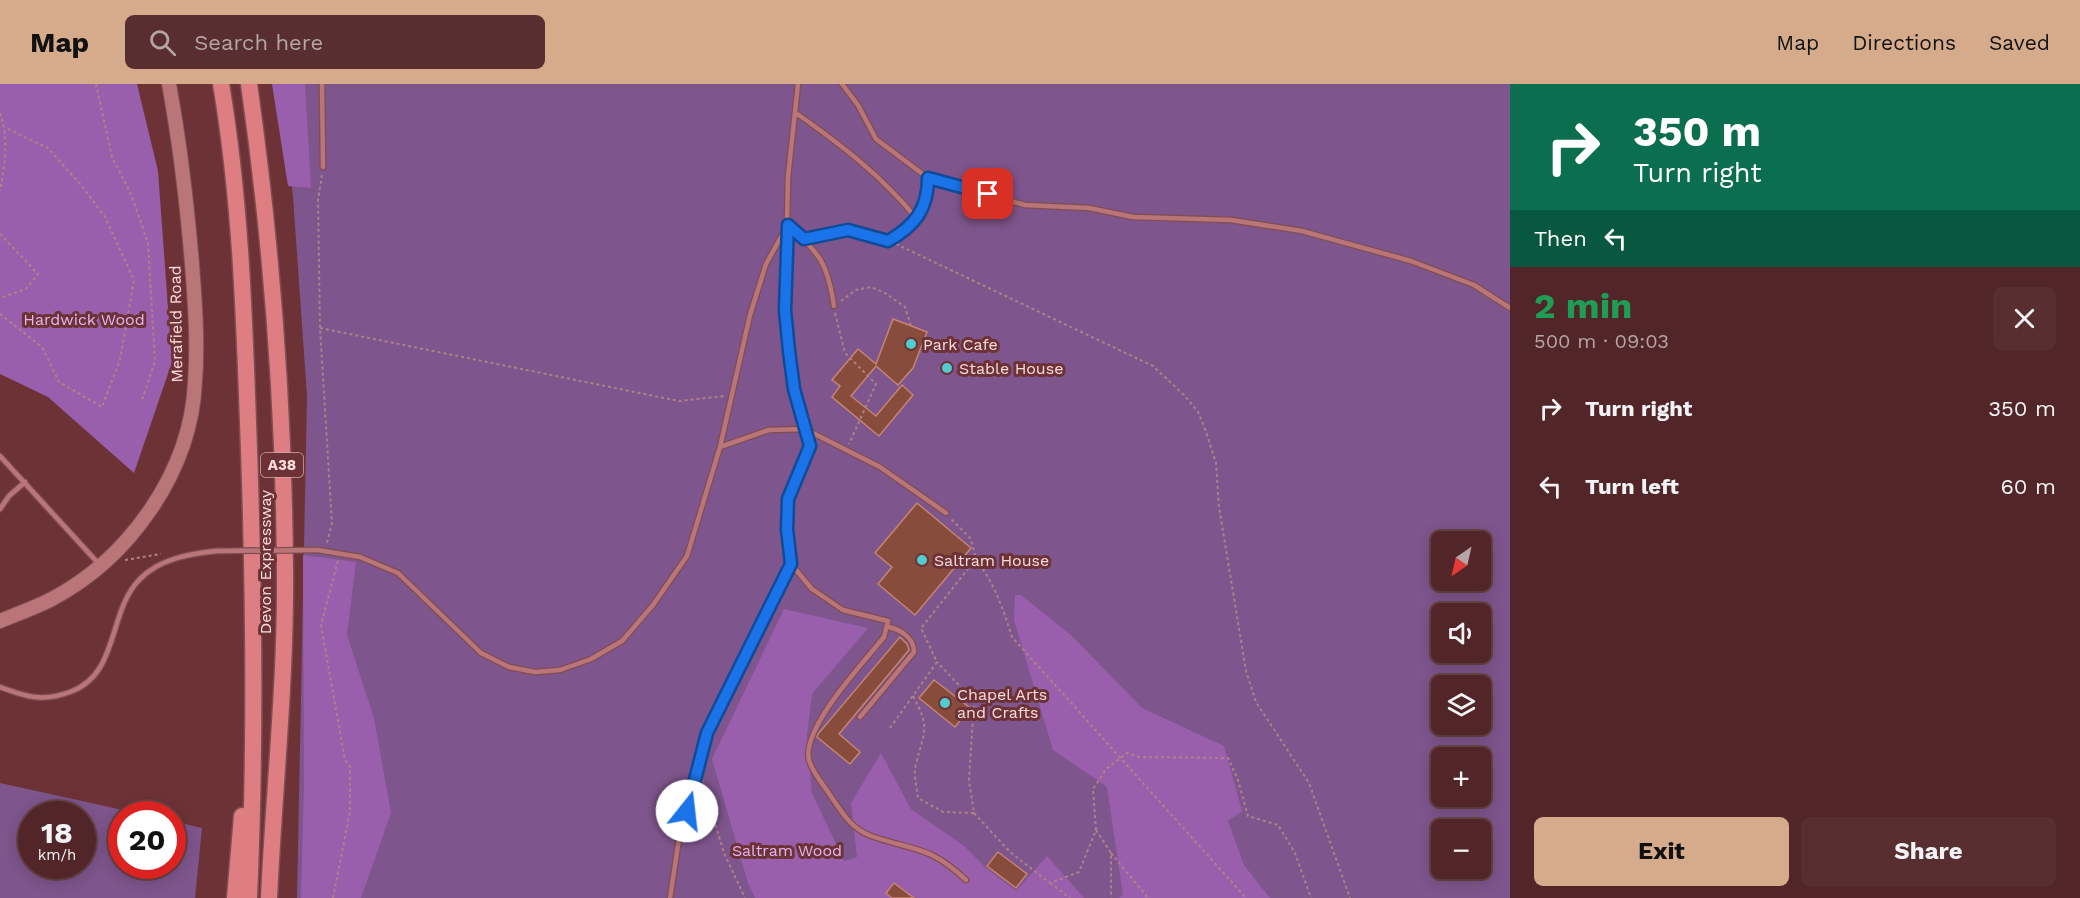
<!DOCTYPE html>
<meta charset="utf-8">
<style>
:root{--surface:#522628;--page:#582e30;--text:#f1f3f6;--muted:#b5a5a8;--line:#684345;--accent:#d6ab8b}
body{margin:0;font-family:"Work Sans",sans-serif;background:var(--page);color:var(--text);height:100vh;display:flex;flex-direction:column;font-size:22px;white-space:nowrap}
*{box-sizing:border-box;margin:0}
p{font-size:20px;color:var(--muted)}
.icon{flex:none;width:33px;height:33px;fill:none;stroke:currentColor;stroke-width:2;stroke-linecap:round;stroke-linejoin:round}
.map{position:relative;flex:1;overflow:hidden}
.panel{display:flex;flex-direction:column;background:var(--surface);width:570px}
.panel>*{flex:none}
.banner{background:#0b6e4f;color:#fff;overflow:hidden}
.needle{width:39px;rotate:214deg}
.controls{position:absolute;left:1431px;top:447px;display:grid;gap:12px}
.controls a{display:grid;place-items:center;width:60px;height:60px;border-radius:9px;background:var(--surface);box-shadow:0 3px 15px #0003,0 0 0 2px var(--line);font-size:30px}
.speed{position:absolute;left:18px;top:717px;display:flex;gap:12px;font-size:30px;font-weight:700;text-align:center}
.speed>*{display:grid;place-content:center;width:78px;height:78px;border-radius:50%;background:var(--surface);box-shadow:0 3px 15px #0003,0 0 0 2px var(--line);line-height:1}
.speed small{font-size:15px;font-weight:400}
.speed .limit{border:9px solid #d22;background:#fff;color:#111}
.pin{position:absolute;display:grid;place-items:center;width:51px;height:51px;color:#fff;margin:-26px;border-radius:12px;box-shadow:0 3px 9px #0006}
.me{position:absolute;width:66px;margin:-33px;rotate:16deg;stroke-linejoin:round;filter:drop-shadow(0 0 4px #0008)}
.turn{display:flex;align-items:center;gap:21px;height:126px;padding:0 24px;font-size:27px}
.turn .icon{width:78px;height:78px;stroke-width:2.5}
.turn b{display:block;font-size:42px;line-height:51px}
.then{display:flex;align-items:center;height:57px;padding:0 24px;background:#0003;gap:12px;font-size:22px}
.round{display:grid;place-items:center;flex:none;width:63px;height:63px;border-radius:9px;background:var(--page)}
.head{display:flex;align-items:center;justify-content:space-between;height:102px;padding:0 24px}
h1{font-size:36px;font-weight:700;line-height:45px;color:#1e9e55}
.cta{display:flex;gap:12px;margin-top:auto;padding:12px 24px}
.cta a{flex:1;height:69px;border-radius:9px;background:var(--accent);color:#111;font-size:24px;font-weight:700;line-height:69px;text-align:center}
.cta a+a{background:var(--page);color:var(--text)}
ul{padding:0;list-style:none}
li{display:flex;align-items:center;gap:18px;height:78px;padding:0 24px}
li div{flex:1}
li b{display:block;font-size:22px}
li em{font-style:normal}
header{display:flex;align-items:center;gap:36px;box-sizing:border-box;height:84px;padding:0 30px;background:var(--accent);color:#111}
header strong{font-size:28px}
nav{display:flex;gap:33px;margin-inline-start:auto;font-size:21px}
.search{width:420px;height:54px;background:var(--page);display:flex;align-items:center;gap:15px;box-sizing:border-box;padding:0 21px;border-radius:9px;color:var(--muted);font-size:22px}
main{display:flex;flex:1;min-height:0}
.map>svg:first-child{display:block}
.green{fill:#7e558c;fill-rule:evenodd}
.forest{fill:#995fac}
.building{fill:#874c3b;stroke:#c68572;stroke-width:1.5}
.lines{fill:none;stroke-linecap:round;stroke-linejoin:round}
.lane-casing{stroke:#7f4e53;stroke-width:7}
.secondary-casing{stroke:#7f4e53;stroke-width:16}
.highway-casing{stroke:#7f4e53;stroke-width:19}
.path{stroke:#af8284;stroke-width:2;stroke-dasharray:3 3;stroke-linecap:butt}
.lane{stroke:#b97578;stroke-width:4.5}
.secondary{stroke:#b97578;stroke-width:14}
.highway{stroke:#de7e83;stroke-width:16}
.lane-bridge-casing{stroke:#7f4e53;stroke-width:7;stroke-linecap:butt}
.lane-bridge{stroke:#b97578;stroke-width:4.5}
.route-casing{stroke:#114b97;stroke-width:15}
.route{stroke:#1a73e8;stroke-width:10}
.poi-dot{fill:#52cdcf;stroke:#6d3236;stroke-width:2}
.labels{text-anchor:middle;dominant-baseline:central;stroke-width:6;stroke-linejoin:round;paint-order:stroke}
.shield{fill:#6d3236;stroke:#d0aaab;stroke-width:1.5}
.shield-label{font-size:15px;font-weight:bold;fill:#fbdddd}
.park-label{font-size:16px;fill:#e3b6f3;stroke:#6d3236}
.street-label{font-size:16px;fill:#fbdddd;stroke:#6d3236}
.poi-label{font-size:16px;fill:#fbdddd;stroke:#6d3236;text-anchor:start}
</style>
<header>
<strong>Map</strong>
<div class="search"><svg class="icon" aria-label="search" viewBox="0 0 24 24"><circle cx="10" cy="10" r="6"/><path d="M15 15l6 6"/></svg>Search here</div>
<nav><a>Map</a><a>Directions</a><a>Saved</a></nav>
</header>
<main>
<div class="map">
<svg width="1510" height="814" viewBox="0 0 1510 814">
<rect width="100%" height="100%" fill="#6d3236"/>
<path class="green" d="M 280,0 L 1510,0 L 1510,814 L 297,814 L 307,312 L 293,113 ZM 1442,458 L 1480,458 L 1480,496 L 1442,496 ZM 1442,530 L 1480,530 L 1480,568 L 1442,568 ZM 1442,602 L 1480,602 L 1480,640 L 1442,640 ZM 1442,674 L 1480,674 L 1480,712 L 1442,712 ZM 1442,746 L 1480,746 L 1480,784 L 1442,784 Z
M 0,699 L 141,730 L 122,730 L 122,782 L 172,782 L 173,737 L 202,744 L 195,814 L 0,814 ZM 32,730 L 82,730 L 82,782 L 32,782 Z"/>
<path class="forest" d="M 0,0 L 137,0 L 158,87 L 172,278 L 134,389 L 48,313 L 0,290 Z
M 272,0 L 305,0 L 311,104 L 288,102 Z
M 303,471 L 356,478 L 347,551 L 374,634 L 391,729 L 361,814 L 301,814 L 304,700 Z
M 1015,511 L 1021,511 L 1072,552 L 1142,624 L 1224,662 L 1242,727 L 1228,737 L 1244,781 L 1270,814 L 1119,814 L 1123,811 L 1107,703 L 1053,666 L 1014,536 Z
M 784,525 L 868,544 L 812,610 L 807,652 L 812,709 L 844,777 L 857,773 L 851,719 L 881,669 L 911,725 L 964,762 L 986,784 L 1016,807 L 1047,772 L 1084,814 L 755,814 L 748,799 L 712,675 Z"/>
<path class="building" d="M 893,235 L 927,248 L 913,284 L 898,301 L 876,282 L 851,312 L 876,332 L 902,301 L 913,311 L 879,352 L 832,313 L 840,302 L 832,296 L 858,265 L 876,280 Z
M 917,419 L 971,464 L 915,531 L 878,500 L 892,483 L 875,469 Z
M 900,553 L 907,560 L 909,566 L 839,650 L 860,668 L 850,680 L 817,653 L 818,650 Z
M 934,596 L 970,624 L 955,643 L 919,614 Z
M 998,768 L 1027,790 L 1016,804 L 987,782 Z
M 894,799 L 914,814 L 892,814 L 886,809 Z"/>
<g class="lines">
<g class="lane-casing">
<path id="lane" d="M 322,0 L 323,83
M 842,0 L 858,21 L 876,55 L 928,94 L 1025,121 L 1089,124 L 1133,133 L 1231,136 L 1302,147 L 1411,177 L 1474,201 L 1510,224
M 796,29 C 840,60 882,92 916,134
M 787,141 C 820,168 828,181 834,222
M 804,155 L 848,146 L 888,157 C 915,142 928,125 928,94
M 720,363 L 769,346 L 805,345 L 880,383 L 946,429
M 0,372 L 98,479
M 0,425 L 9,412 L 25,398
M 318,466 L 360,473 L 398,489 L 481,569 L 509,583 L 535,588 L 560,586 L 591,575 L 622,557 L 653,521 L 687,472 L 720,363 L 750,231 L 766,180 L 786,144
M 791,480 L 812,505 L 843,526 L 888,537 L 884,553 C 865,577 801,644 809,676 C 812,688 823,700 830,711 C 842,728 850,744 871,752 C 914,767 929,761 966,796
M 0,603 C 27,613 42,618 70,608 C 120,590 107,528 140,495 C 159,475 189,470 216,467
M 860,633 L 914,568 C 914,554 901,546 889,543
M 670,814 L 680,748 L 707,649 L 791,480 L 787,445 L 788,415 L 810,362 L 794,305 L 785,226 L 788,93 L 798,0"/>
</g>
<g class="secondary-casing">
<path id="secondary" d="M 0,537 C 17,530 34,524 50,516 C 129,475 191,388 195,298 C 198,259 195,219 192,180 C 187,120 180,60 169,0"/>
</g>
<g class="highway-casing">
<path id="highway" d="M 221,0 C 240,112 244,225 248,338 C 254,497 256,655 249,814
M 249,0 C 272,162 284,324 285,488 C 286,597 274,705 269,814
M 235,814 L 242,732"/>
</g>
<path class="path" d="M 96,0 L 112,73 L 131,110 L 148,159 L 155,277 L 142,316
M 0,29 C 9,54 5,80 0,107
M 322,91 L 318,116 L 320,244 L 332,439 L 327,459
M 0,150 L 38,190 L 26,205 L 0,214
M 896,160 L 1153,282 L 1184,311 L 1198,328 L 1205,345 L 1216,379 L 1219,423 L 1246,587 L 1256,618 L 1309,699 L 1350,814
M 841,217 L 856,206 L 871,203 L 885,209 L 905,223 L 911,242
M 835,229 L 845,269 L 876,300 L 849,360
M 0,230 L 42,263 L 59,298 L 102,323 L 120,276 L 134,196 L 105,133 L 81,101 L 48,64 L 6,44
M 320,244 L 679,317 L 724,312
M 976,475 C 994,499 1003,524 1012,553 L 1246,814
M 125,476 L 161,470
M 913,612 C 931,645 924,647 916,680 C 913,690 917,704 918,714 L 943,728 L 974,729 L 969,697 L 974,617 L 937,578
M 890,644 L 937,578 L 921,544 L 976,475 L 971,455 L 950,434
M 702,695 L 724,769 L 745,814
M 974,729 L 1010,768 L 1050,799 L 1079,788 L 1096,746 L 1093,705 L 1106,685 L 1127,669 L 1139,673 L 1228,674 L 1238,696 L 1248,732 L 1278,741 L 1295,769 L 1311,814
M 1096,746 L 1111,769 L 1111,814
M 1111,769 L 1148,814
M 1050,799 L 1070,814
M 333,814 L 350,727 L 350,682 L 345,676 L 321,541 L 338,476"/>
<use href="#lane" class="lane"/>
<use href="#secondary" class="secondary"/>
<use href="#highway" class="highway"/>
<g class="lane-bridge-casing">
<path id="lane-bridge" d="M 216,467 L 318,466"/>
</g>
<use href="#lane-bridge" class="lane-bridge"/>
</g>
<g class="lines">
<g class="route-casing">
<path id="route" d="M 687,727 L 707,649 L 791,480 L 787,445 L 788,415 L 810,362 L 794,305 L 789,267 L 785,226 L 788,141 L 804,155 L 848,146 L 888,157 C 915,142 928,125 928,94 L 988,110"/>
</g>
<use href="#route" class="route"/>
</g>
<g class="poi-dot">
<circle cx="911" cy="260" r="6"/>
<circle cx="947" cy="284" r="6"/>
<circle cx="922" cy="476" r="6"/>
<circle cx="945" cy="619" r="6"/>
</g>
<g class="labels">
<rect class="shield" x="261" y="369" width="42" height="24" rx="4.5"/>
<g class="shield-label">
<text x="282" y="381">A38</text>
</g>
<g class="park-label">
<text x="84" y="235">Hardwick Wood</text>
<text x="787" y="766">Saltram Wood</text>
</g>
<g class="street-label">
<text transform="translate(176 240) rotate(-91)">Merafield Road</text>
<text transform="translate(265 478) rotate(-90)">Devon Expressway</text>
</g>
<g class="poi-label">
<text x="923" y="260">Park Cafe</text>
<text x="959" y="284">Stable House</text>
<text x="934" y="476">Saltram House</text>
<text x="957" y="610">Chapel Arts<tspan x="957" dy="18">and Crafts</tspan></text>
</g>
</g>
</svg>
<div class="controls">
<a><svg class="needle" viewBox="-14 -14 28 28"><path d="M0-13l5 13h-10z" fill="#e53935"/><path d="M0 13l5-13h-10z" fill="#b5a5a8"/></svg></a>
<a><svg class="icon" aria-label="sound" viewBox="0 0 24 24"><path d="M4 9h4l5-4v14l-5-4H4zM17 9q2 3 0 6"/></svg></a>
<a><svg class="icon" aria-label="layers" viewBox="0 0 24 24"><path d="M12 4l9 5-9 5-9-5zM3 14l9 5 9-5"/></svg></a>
<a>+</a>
<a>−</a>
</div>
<div class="speed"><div>18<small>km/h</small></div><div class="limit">20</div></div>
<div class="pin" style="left:988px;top:110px;background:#d93025"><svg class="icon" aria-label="arrive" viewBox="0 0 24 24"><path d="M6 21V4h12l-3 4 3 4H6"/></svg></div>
<svg class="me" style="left:687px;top:727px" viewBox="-20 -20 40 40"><circle r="19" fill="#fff"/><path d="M0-13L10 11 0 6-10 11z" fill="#1a73e8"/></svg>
</div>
<section class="panel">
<div class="banner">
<div class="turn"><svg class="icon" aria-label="right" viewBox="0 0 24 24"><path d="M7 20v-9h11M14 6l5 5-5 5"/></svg><div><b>350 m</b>Turn right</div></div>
<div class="then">Then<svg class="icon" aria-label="left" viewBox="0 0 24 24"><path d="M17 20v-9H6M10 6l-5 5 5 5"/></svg></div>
</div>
<div class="head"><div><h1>2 min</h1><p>500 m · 09:03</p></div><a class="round"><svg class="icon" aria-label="close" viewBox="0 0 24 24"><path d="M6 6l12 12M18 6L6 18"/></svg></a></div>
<ul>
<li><svg class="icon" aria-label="right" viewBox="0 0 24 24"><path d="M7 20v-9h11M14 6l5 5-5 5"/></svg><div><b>Turn right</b></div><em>350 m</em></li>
<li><svg class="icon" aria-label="left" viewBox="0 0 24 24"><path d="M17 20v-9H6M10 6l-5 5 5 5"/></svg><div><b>Turn left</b></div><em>60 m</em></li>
</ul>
<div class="cta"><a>Exit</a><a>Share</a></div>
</section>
</main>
